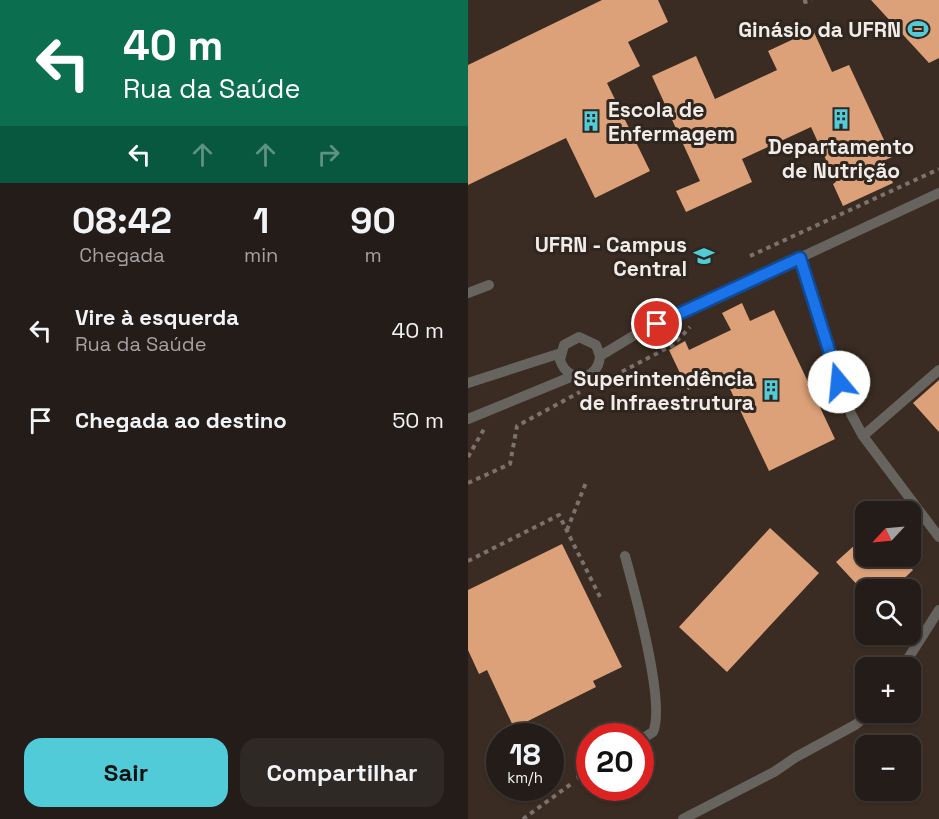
<!DOCTYPE html>
<html lang="pt">
<meta charset="utf-8">
<style>
:root{--surface:#231c18;--page:#2f2925;--text:#f1f3f6;--muted:#a3a1a2;--line:#403a37;--accent:#52cbd8}
body{margin:0;font-family:"Space Grotesk",sans-serif;background:var(--page);color:var(--text);height:100vh;display:flex;flex-direction:column;font-size:22px;white-space:nowrap}
*{box-sizing:border-box;margin:0}
p{font-size:20px;color:var(--muted)}
.icon{flex:none;width:33px;height:33px;fill:none;stroke:currentColor;stroke-width:2;stroke-linecap:round;stroke-linejoin:round}
.map{position:relative;flex:1;overflow:hidden}
.drawer{display:flex;flex-direction:column;background:var(--surface);width:468px}
.drawer>*{flex:none}
.top-card{background:#0b6e4f;color:#fff;overflow:hidden}
.needle{width:39px;rotate:244deg}
.controls{position:absolute;left:387px;top:501px;display:grid;gap:12px}
.controls a{display:grid;place-items:center;width:66px;height:66px;border-radius:12px;background:var(--surface);box-shadow:0 2px 4px #0004,0 0 0 2px var(--line);font-size:30px}
.speed{position:absolute;left:18px;top:723px;display:flex;gap:12px;font-size:30px;font-weight:700;text-align:center}
.speed>*{display:grid;place-content:center;width:78px;height:78px;border-radius:50%;background:var(--surface);box-shadow:0 2px 4px #0004,0 0 0 2px var(--line);line-height:1}
.speed small{font-size:15px;font-weight:400}
.speed .limit{border:9px solid #d22;background:#fff;color:#111}
.pin{position:absolute;display:grid;place-items:center;width:51px;height:51px;color:#fff;margin:-26px;border:3px solid #fff;border-radius:50%;box-shadow:0 2px 6px #0007}
.me{position:absolute;width:66px;margin:-33px;rotate:343deg;stroke-linejoin:round;filter:drop-shadow(0 0 4px #0008)}
.turn{display:flex;align-items:center;gap:21px;height:126px;padding:0 24px;font-size:27px}
.turn .icon{width:78px;height:78px;stroke-width:2.5}
.turn b{display:block;font-size:42px;line-height:51px}
.lanes{display:flex;align-items:center;height:57px;padding:0 24px;background:#0003;justify-content:center;gap:30px;direction:ltr}
.lanes .off{opacity:.35}
.eta{display:flex;justify-content:space-evenly;align-items:center;height:102px;text-align:center}
.eta b{font-size:36px;font-weight:800;line-height:42px}
.primary-button{display:flex;gap:12px;margin-top:auto;padding:12px 24px}
.primary-button a{flex:1;height:69px;border-radius:18px;background:var(--accent);color:#111;font-size:24px;font-weight:800;line-height:69px;text-align:center}
.primary-button a+a{background:var(--page);color:var(--text)}
ul{padding:0;list-style:none}
li{display:flex;align-items:center;gap:18px;height:90px;padding:0 24px}
li div{flex:1}
li b{display:block;font-size:22px}
li em{font-style:normal}
main{display:flex;flex:1;min-height:0}
.map>svg:first-child{display:block}
.built{fill:#3a2c22;fill-rule:evenodd}
.building{fill:#dca179}
.lines{fill:none;stroke-linecap:round;stroke-linejoin:round}
.path{stroke:#7a726d;stroke-width:4;stroke-dasharray:4.5 4.5;stroke-linecap:butt}
.lane{stroke:#67635f;stroke-width:10}
.route-casing{stroke:#114b97;stroke-width:15}
.route{stroke:#1a73e8;stroke-width:10}
.labels{text-anchor:middle;dominant-baseline:central;stroke-width:6;stroke-linejoin:round;paint-order:stroke}
.poi-label{font-size:21px;font-weight:bold;fill:#f2ece8;stroke:#2f2620;text-anchor:end}
</style>
<main>
<section class="drawer">
<div class="top-card">
<div class="turn"><svg class="icon" aria-label="left" viewBox="0 0 24 24"><path d="M17 20v-9H6M10 6l-5 5 5 5"/></svg><div><b>40 m</b>Rua da Saúde</div></div>
<div class="lanes"><svg class="icon" aria-label="left" viewBox="0 0 24 24"><path d="M17 20v-9H6M10 6l-5 5 5 5"/></svg><svg class="icon off" aria-label="ahead" viewBox="0 0 24 24"><path d="M12 20V5M6 11l6-6 6 6"/></svg><svg class="icon off" aria-label="ahead" viewBox="0 0 24 24"><path d="M12 20V5M6 11l6-6 6 6"/></svg><svg class="icon off" aria-label="right" viewBox="0 0 24 24"><path d="M7 20v-9h11M14 6l5 5-5 5"/></svg></div>
</div>
<div class="eta">
<div><b>08:42</b><p>Chegada</p></div>
<div><b>1</b><p>min</p></div>
<div><b>90</b><p>m</p></div>
</div>
<ul>
<li><svg class="icon" aria-label="left" viewBox="0 0 24 24"><path d="M17 20v-9H6M10 6l-5 5 5 5"/></svg><div><b>Vire à esquerda</b><p>Rua da Saúde</p></div><em>40 m</em></li>
<li><svg class="icon" aria-label="arrive" viewBox="0 0 24 24"><path d="M6 21V4h12l-3 4 3 4H6"/></svg><div><b>Chegada ao destino</b></div><em>50 m</em></li>
</ul>
<div class="primary-button"><a>Sair</a><a>Compartilhar</a></div>
</section>
<div class="map">
<svg width="471" height="819" viewBox="0 0 471 819">
<rect width="100%" height="100%" fill="#2f2620"/>
<path class="built" d="M 0,0 L 471,0 L 471,819 L 0,819 ZM 398,512 L 442,512 L 442,556 L 398,556 ZM 398,590 L 442,590 L 442,634 L 398,634 ZM 398,668 L 442,668 L 442,712 L 398,712 ZM 32,736 L 82,736 L 82,788 L 32,788 ZM 122,736 L 172,736 L 172,788 L 122,788 ZM 398,746 L 442,746 L 442,790 L 398,790 Z"/>
<path class="building" d="M 134,0 L 190,0 L 200,22 L 160,42 L 172,66 L 139,83 L 182,171 L 127,198 L 98,138 L 0,185 L 0,65 Z
M 403,0 L 471,0 L 471,58 L 461,63 Z
M 345,30 L 364,72 L 381,65 L 424,157 L 415,161 L 425,183 L 375,206 L 365,184 L 368,182 L 343,127 L 274,159 L 284,182 L 218,212 L 208,191 L 232,181 L 184,76 L 228,56 L 247,99 L 309,70 L 300,51 Z
M 274,303 L 282,321 L 306,310 L 367,439 L 301,471 L 254,372 L 220,390 L 201,350 L 217,341 L 221,350 L 263,330 L 254,313 Z
M 471,380 L 471,432 L 445,403 Z
M 302,528 L 351,573 L 259,672 L 211,627 Z
M 398,535 L 398,556 L 432,556 L 445,570 L 424,590 L 394,590 L 368,562 Z
M 94,544 L 154,667 L 125,681 L 128,687 L 46,728 L 19,670 L 11,674 L 0,650 L 0,590 Z"/>
<g class="lines">
<path class="path" d="M 337,0 L 337,2 L 344,0
M 282,256 L 471,169
M 138,380 L 205,345 L 222,327
M 0,457 L 16,429
M 0,483 L 42,464 L 49,426 L 112,392
M 99,530 L 119,480
M 0,561 L 91,515 L 133,599
M 55,819 L 103,784"/>
<path class="lane" d="M 332,258 L 383,414 L 395,436 L 471,537
M 0,293 L 21,285
M 132,356 L 128,345 L 111,337 L 96,345 L 92,360 C 100,384 130,382 132,356 L 170,333 L 471,193
M 0,383 L 93,353
M 0,419 L 105,376
M 395,436 L 471,370
M 157,556 C 166,589 198,704 185,732 L 172,740
M 434,668 L 471,610
M 113,776 L 122,771
M 215,819 L 306,772 L 328,757 L 387,725 L 403,712"/>
</g>
<g class="lines">
<g class="route-casing">
<path id="route" d="M 189,324 L 332,258 L 371,382"/>
</g>
<use href="#route" class="route"/>
</g>
<defs>
<g id="stadium-bare" transform="scale(1.62)"><path d="M0-5a6.5 5 0 1 0 0 10a6.5 5 0 1 0 0-10ZM-3.5-1.8h7v3.6h-7Z" fill="#52cbd8" stroke="#2f2620" stroke-width="2.5" paint-order="stroke"/></g>
<g id="building-bare" transform="scale(1.62)"><path d="M-4-6H4V6H1V3H-1V6H-4ZM-2.5-4.3h1.7v1.8h-1.7ZM.8-4.3h1.7v1.8H.8ZM-2.5-1h1.7V.8h-1.7ZM.8-1h1.7V.8H.8Z" fill="#52cbd8" stroke="#2f2620" stroke-width="2.5" paint-order="stroke"/></g>
<g id="university-bare" transform="scale(1.62)"><path d="M0-5L7-2L0 1L-7-2ZM-4 1L0 2.5L4 1V4Q0 6-4 4Z" fill="#52cbd8" stroke="#2f2620" stroke-width="2.5" paint-order="stroke"/></g>
</defs>
<g fill-rule="evenodd">
<use href="#stadium-bare" x="450" y="29"/>
<use href="#building-bare" x="373" y="119"/>
<use href="#building-bare" x="123" y="121"/>
<use href="#university-bare" x="236" y="256"/>
<use href="#building-bare" x="303" y="390"/>
</g>
<g class="labels">
<g class="poi-label">
<text x="433" y="29">Ginásio da UFRN</text>
<text x="140" y="109" text-anchor="start">Escola de<tspan x="140" dy="24">Enfermagem</tspan></text>
<text x="373" y="146" text-anchor="middle">Departamento<tspan x="373" dy="24">de Nutrição</tspan></text>
<text x="219" y="244">UFRN - Campus<tspan x="219" dy="24">Central</tspan></text>
<text x="286" y="378">Superintendência<tspan x="286" dy="24">de Infraestrutura</tspan></text>
</g>
</g>
</svg>
<div class="controls">
<a><svg class="needle" viewBox="-14 -14 28 28"><path d="M0-13l5 13h-10z" fill="#e53935"/><path d="M0 13l5-13h-10z" fill="#a3a1a2"/></svg></a>
<a><svg class="icon" aria-label="search" viewBox="0 0 24 24"><circle cx="10" cy="10" r="6"/><path d="M15 15l6 6"/></svg></a>
<a>+</a>
<a>−</a>
</div>
<div class="speed"><div>18<small>km/h</small></div><div class="limit">20</div></div>
<div class="pin" style="left:189px;top:324px;background:#d93025"><svg class="icon" aria-label="arrive" viewBox="0 0 24 24"><path d="M6 21V4h12l-3 4 3 4H6"/></svg></div>
<svg class="me" style="left:371px;top:382px" viewBox="-20 -20 40 40"><circle r="19" fill="#fff"/><path d="M0-13L10 11 0 6-10 11z" fill="#1a73e8"/></svg>
</div>
</main>
